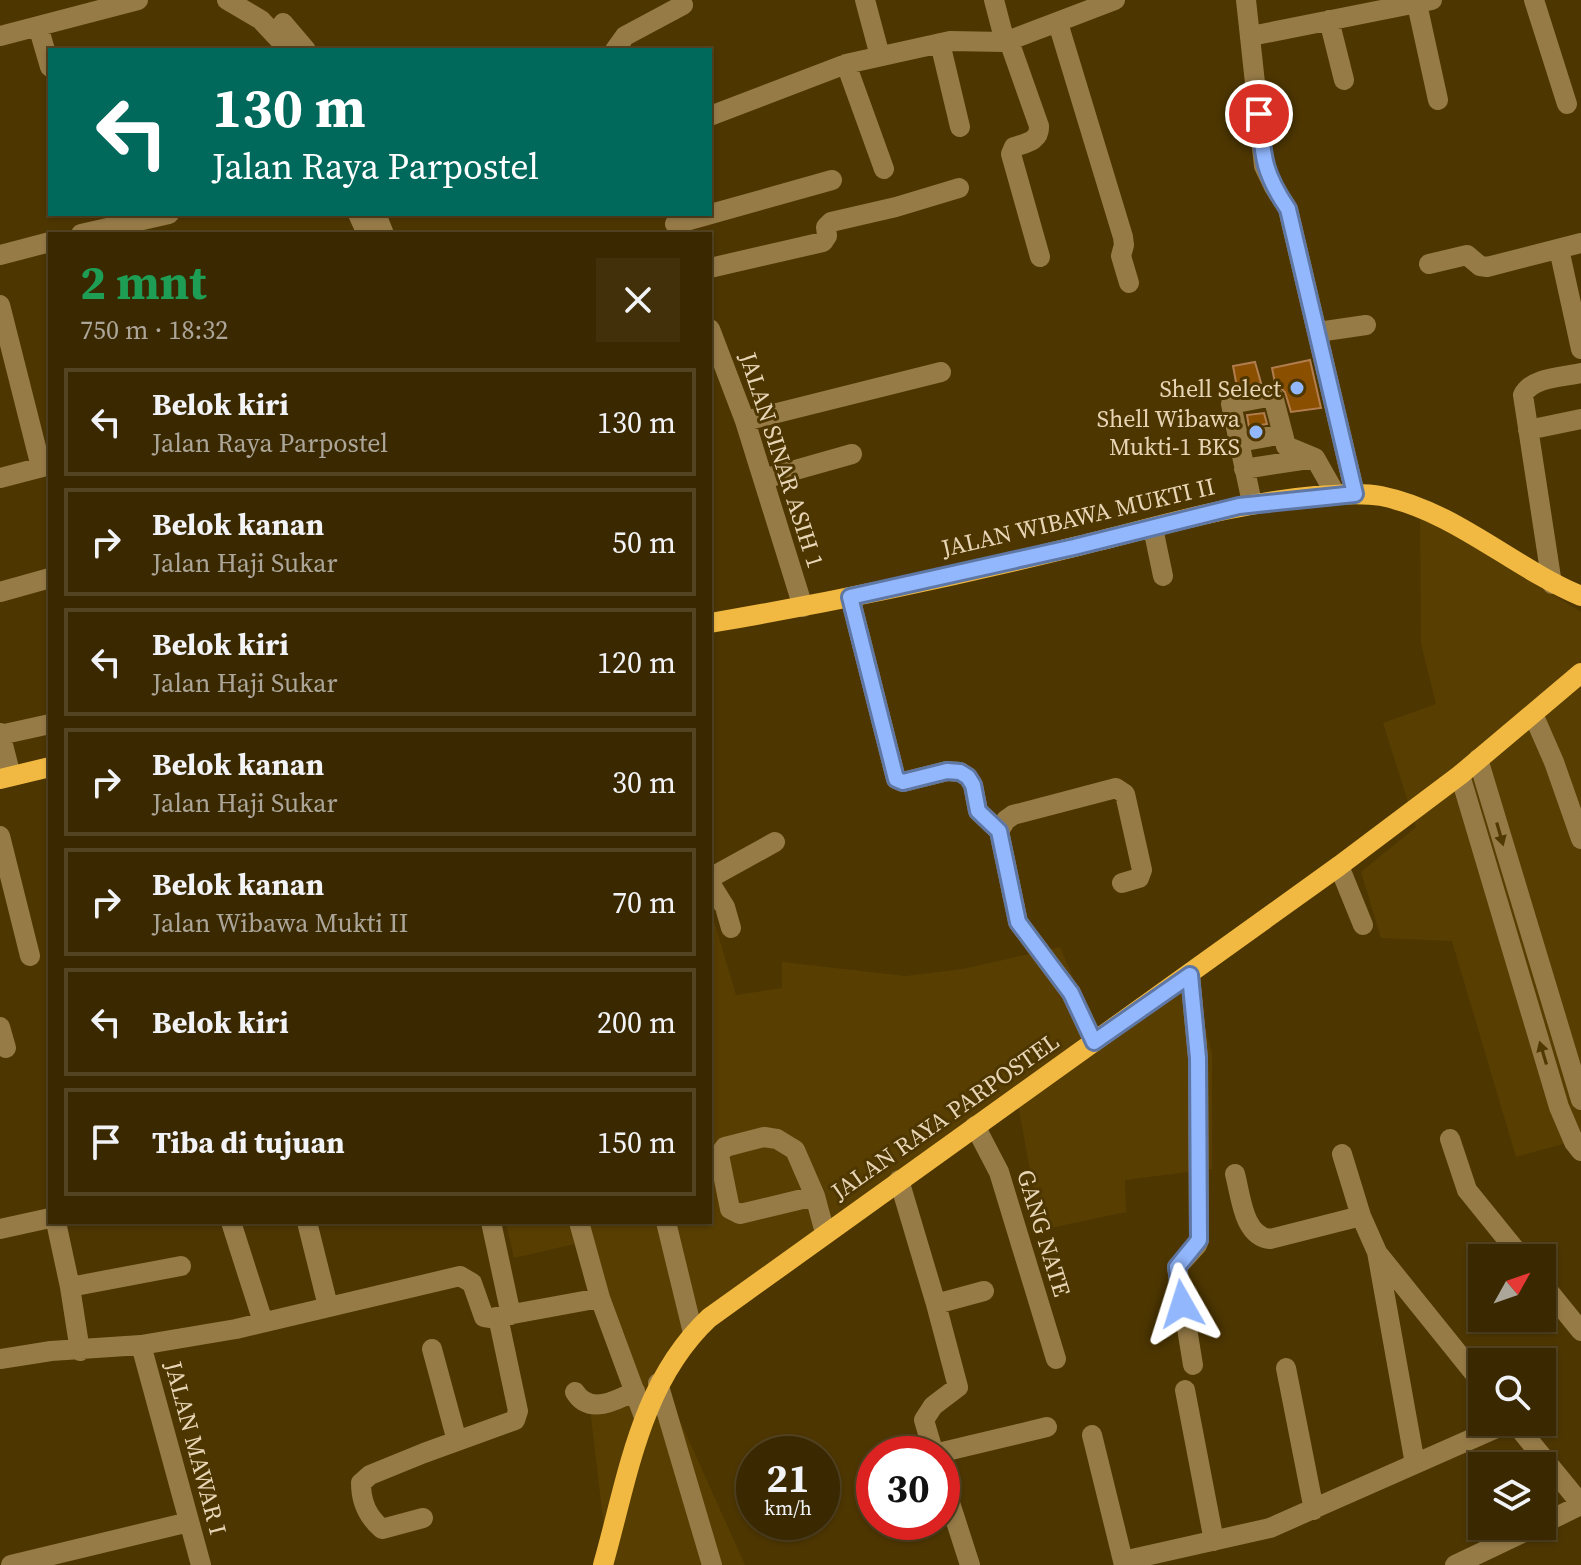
<!DOCTYPE html>
<html lang="id">
<meta charset="utf-8">
<style>
:root{--surface:#3a2800;--page:#41300a;--text:#f1f3f6;--muted:#aba699;--line:#544422}
body{margin:0;font-family:"Source Serif 4",serif;background:var(--page);color:var(--text);height:100vh;display:flex;flex-direction:column;font-size:30px;white-space:nowrap}
*{box-sizing:border-box;margin:0}
p{font-size:26px;color:var(--muted)}
.icon{flex:none;width:44px;height:44px;fill:none;stroke:currentColor;stroke-width:2;stroke-linecap:round;stroke-linejoin:round}
.map{position:relative;flex:1;overflow:hidden}
.details{position:absolute;left:48px;top:232px;width:664px;height:992px;display:flex;flex-direction:column;background:var(--surface);border-radius:0px;box-shadow:0 2px 6px #0004,0 0 0 2px var(--line)}
.details>*{flex:none}
.guide{position:absolute;left:48px;top:48px;width:664px;height:168px;border-radius:0px;box-shadow:0 2px 6px #0004,0 0 0 2px var(--line);background:#00695c;color:#fff;overflow:hidden}
.needle{width:52px;rotate:50deg}
.controls{position:absolute;left:1468px;top:1244px;display:grid;gap:16px}
.controls a{display:grid;place-items:center;width:88px;height:88px;border-radius:0px;background:var(--surface);box-shadow:0 2px 6px #0004,0 0 0 2px var(--line);font-size:40px}
.speed{position:absolute;left:736px;top:1436px;display:flex;gap:16px;font-size:40px;font-weight:700;text-align:center}
.speed>*{display:grid;place-content:center;width:104px;height:104px;border-radius:50%;background:var(--surface);box-shadow:0 2px 6px #0004,0 0 0 2px var(--line);line-height:1}
.speed small{font-size:20px;font-weight:400}
.speed .limit{border:12px solid #d22;background:#fff;color:#111}
.pin{position:absolute;display:grid;place-items:center;width:68px;height:68px;color:#fff;margin:-34px;border:4px solid #fff;border-radius:50%;box-shadow:0 2px 8px #0007}
.me{position:absolute;width:88px;margin:-44px;rotate:354deg;stroke-linejoin:round;filter:drop-shadow(0 0 6px #0008)}
.turn{display:flex;align-items:center;gap:28px;height:168px;padding:0 32px;font-size:36px}
.turn .icon{width:104px;height:104px;stroke-width:2.5}
.turn b{display:block;font-size:56px;line-height:68px}
.round{display:grid;place-items:center;flex:none;width:84px;height:84px;border-radius:0px;background:var(--page)}
.overview{display:flex;align-items:center;justify-content:space-between;height:136px;padding:0 32px}
h1{font-size:48px;font-weight:700;line-height:60px;color:#1e9e55}
ul{padding:0;list-style:none}
li{display:flex;align-items:center;gap:24px;height:108px;margin:0 16px 12px;padding:0 16px;border:4px solid var(--line);border-radius:0px}
li div{flex:1}
li b{display:block;font-size:30px}
li em{font-style:normal}
.map>svg:first-child{display:block}
.built{fill:#583e00}
.building{fill:#8b4f00;stroke:#b17d4e;stroke-width:2}
.lines{fill:none;stroke-linecap:round;stroke-linejoin:round}
.minor{stroke:#967b47;stroke-width:20}
.major{stroke:#f1b941;stroke-width:20}
.oneway{fill:#513904}
.route-casing{stroke:#5f77a4;stroke-width:20}
.route{stroke:#92b7fd;stroke-width:14}
.poi-dot{fill:#92b7fd;stroke:#4d3600;stroke-width:3}
.labels{text-anchor:middle;dominant-baseline:central;stroke-width:6;stroke-linejoin:round;paint-order:stroke}
.poi-label{font-size:24px;fill:#e7d5b6;stroke:#4d3600;text-anchor:end}
.street-label{font-size:24px;fill:#e7d5b6;stroke:#4d3600}
</style>
<div class="map">
<svg width="1581" height="1565" viewBox="0 0 1581 1565">
<rect width="100%" height="100%" fill="#4d3600"/>
<path class="built" d="M 1420,512 L 1581,612 L 1581,1139 L 1516,1157 L 1452,941 L 1381,938 L 1361,872 L 1416,827 L 1383,723 L 1436,704 L 1421,644 Z
M 710,908 L 736,995 L 782,988 L 782,962 L 906,976 L 963,969 L 1060,947 L 1102,1045 L 1193,978 L 1212,1054 L 1212,1169 L 1125,1180 L 1126,1212 L 1041,1230 L 1017,1099 L 702,1318 L 659,1374 L 745,1565 L 597,1565 L 605,1536 L 590,1408 L 634,1386 L 583,1242 L 514,1258 L 506,1222 L 710,1222 Z"/>
<path class="building" d="M 1310,360 L 1321,408 L 1291,412 L 1285,392 L 1275,383 L 1272,368 Z
M 1255,362 L 1261,383 L 1237,387 L 1233,366 Z
M 1264,413 L 1267,424 L 1249,427 L 1247,415 Z"/>
<g class="lines">
<path class="minor" d="M 227,0 L 261,20 L 289,50
M 865,0 L 880,56
M 994,0 L 1005,42
M 1246,0 L 1264,166 L 1274,187 L 1288,209 L 1355,494
M 1534,0 L 1567,104
M 1417,4 L 1438,100
M 1329,20 L 1344,80
M 283,23 L 306,50
M 1058,23 L 1123,237 L 1124,245 L 1121,256 L 1129,283
M 38,26 L 50,67
M 0,36 L 138,0
M 1251,36 L 1432,0
M 1009,41 L 1039,126 C 1040,141 1026,143 1014,147 L 1011,154 L 1040,257
M 940,43 L 960,127
M 615,50 L 625,36 L 683,5
M 846,64 L 884,169
M 710,116 L 846,64 L 950,41 L 1005,42 L 1115,0
M 358,214 L 367,234
M 376,214 L 384,234
M 675,224 L 832,180
M 81,234 L 169,214
M 1559,249 L 1581,349
M 0,255 L 50,242
M 1429,264 L 1467,255 L 1480,266 L 1487,267 L 1581,243
M 710,268 L 823,242 L 827,236 L 826,227 L 831,222 L 896,207 L 959,188
M 0,305 L 41,467
M 710,329 L 745,421 L 803,607
M 1318,332 L 1366,325
M 745,421 L 941,372
M 1528,430 L 1581,419
M 1239,442 L 1283,434
M 1244,469 L 1315,458
M 0,478 L 50,465
M 763,479 L 852,454
M 1252,503 L 1231,404 L 1273,396 L 1286,446 L 1315,458 L 1336,495
M 1153,528 L 1163,576
M 1552,584 L 1523,395 C 1532,377 1563,377 1581,373
M 0,592 L 50,578
M 850,597 L 896,779 L 903,782 L 947,771 L 960,772 L 968,777 L 973,785 L 978,811 L 999,831 L 1018,922 L 1071,993 L 1094,1042
M 1533,714 L 1554,762 L 1581,839
M 0,733 L 11,776
M 0,735 L 50,724
M 1478,759 L 1581,1100
M 1460,775 L 1559,1107 L 1574,1142 L 1581,1151
M 999,831 L 1006,820 L 1013,815 L 1116,788 L 1125,794 L 1142,870 L 1139,878 L 1122,883
M 0,836 L 30,956
M 1339,866 L 1363,925
M 710,878 L 775,842
M 710,883 L 725,907 L 731,928
M 1190,975 L 1198,1058 L 1199,1240 L 1197,1245 L 1177,1267 L 1193,1365
M 0,1027 L 6,1048
M 975,1126 L 999,1172 L 1056,1359
M 1450,1139 L 1467,1190 L 1522,1258
M 1342,1154 L 1361,1216 L 1377,1252 L 1415,1464
M 1235,1174 C 1241,1196 1243,1236 1270,1239 L 1361,1216
M 899,1180 L 936,1304 L 958,1387 L 933,1406 L 924,1420 L 934,1454
M 815,1196 L 740,1214 L 730,1209 L 719,1155 L 725,1147 L 764,1137 L 777,1139 L 795,1150 L 815,1196 L 825,1233
M 56,1222 L 70,1287 L 80,1351
M 231,1222 L 263,1322
M 307,1222 L 328,1306
M 491,1222 L 511,1315
M 579,1222 L 600,1298 L 644,1417
M 666,1222 L 693,1333
M 0,1229 L 50,1218
M 1379,1255 L 1482,1383
M 1542,1283 L 1581,1331
M 70,1287 L 181,1266
M 936,1304 L 984,1291
M 141,1345 L 201,1565
M 432,1349 L 457,1441
M 0,1359 L 51,1351 L 141,1345 L 236,1329 L 460,1276 L 472,1283 L 484,1317 L 491,1318 L 600,1298
M 1286,1368 L 1314,1510
M 658,1383 L 712,1565
M 1185,1390 L 1214,1541
M 575,1392 C 589,1415 616,1401 635,1391
M 1514,1422 L 1581,1504
M 1092,1435 L 1124,1565
M 934,1454 L 1047,1427
M 942,1478 L 970,1565
M 423,1518 L 382,1529 C 367,1516 361,1502 361,1483 L 370,1475 L 424,1453 L 515,1420 L 518,1411 L 498,1317
M 1542,1524 L 1581,1505
M 1123,1561 L 1270,1528 L 1510,1422
M 11,1565 L 189,1522
M 1455,1565 L 1537,1526"/>
<path class="major" d="M 710,623 C 833,602 956,576 1078,546 C 1157,527 1234,503 1315,496 C 1337,495 1359,492 1381,496 C 1455,511 1512,567 1581,596
M 0,779 L 50,767
M 603,1565 C 628,1477 640,1383 709,1318 L 1339,866 L 1460,775 L 1581,673"/>
</g>
<defs><path id="oneway-solid" d="M-6-.8H1V-3.2L6.5 0L1 3.2V.8H-6Z" transform="scale(2)"/></defs>
<g class="oneway">
<use href="#oneway-solid" transform="translate(1500 834) rotate(74)"/>
<use href="#oneway-solid" transform="translate(1543 1053) rotate(-107)"/>
</g>
<g class="lines">
<g class="route-casing">
<path id="route" d="M 1182,1304 L 1177,1267 L 1199,1240 L 1198,1058 L 1190,975 L 1094,1042 L 1071,993 L 1018,922 L 999,831 L 978,811 L 973,785 L 968,777 L 960,772 L 947,771 L 903,782 L 896,779 L 850,597 L 1074,547 L 1239,506 L 1355,494 L 1288,209 C 1263,172 1263,157 1259,114"/>
</g>
<use href="#route" class="route"/>
</g>
<g class="poi-dot">
<circle cx="1297" cy="388" r="8"/>
<circle cx="1256" cy="432" r="8"/>
</g>
<g class="labels">
<g class="poi-label">
<text x="1281" y="388">Shell Select</text>
<text x="1240" y="418">Shell Wibawa<tspan x="1240" dy="28">Mukti-1 BKS</tspan></text>
</g>
<g class="street-label">
<text transform="translate(782 460) rotate(72)">JALAN SINAR ASIH 1</text>
<text transform="translate(1078 517) rotate(-13)">JALAN WIBAWA MUKTI II</text>
<text transform="translate(945 1116) rotate(-35)">JALAN RAYA PARPOSTEL</text>
<text transform="translate(1044 1233) rotate(73)">GANG NATE</text>
<text transform="translate(196 1448) rotate(75)">JALAN MAWAR I</text>
</g>
</g>
</svg>
<div class="controls">
<a><svg class="needle" viewBox="-14 -14 28 28"><path d="M0-13l5 13h-10z" fill="#e53935"/><path d="M0 13l5-13h-10z" fill="#aba699"/></svg></a>
<a><svg class="icon" aria-label="search" viewBox="0 0 24 24"><circle cx="10" cy="10" r="6"/><path d="M15 15l6 6"/></svg></a>
<a><svg class="icon" aria-label="layers" viewBox="0 0 24 24"><path d="M12 4l9 5-9 5-9-5zM3 14l9 5 9-5"/></svg></a>
</div>
<div class="speed"><div>21<small>km/h</small></div><div class="limit">30</div></div>
<div class="pin" style="left:1259px;top:114px;background:#d93025"><svg class="icon" aria-label="arrive" viewBox="0 0 24 24"><path d="M6 21V4h12l-3 4 3 4H6"/></svg></div>
<svg class="me" style="left:1182px;top:1304px" viewBox="-20 -20 40 40"><path d="M0-17L14 15 0 8-14 15z" fill="#92b7fd" stroke="#fff" stroke-width="4"/></svg>
<div class="guide">
<div class="turn"><svg class="icon" aria-label="left" viewBox="0 0 24 24"><path d="M17 20v-9H6M10 6l-5 5 5 5"/></svg><div><b>130 m</b>Jalan Raya Parpostel</div></div>
</div>
<section class="details">
<div class="overview"><div><h1>2 mnt</h1><p>750 m · 18:32</p></div><a class="round"><svg class="icon" aria-label="close" viewBox="0 0 24 24"><path d="M6 6l12 12M18 6L6 18"/></svg></a></div>
<ul>
<li><svg class="icon" aria-label="left" viewBox="0 0 24 24"><path d="M17 20v-9H6M10 6l-5 5 5 5"/></svg><div><b>Belok kiri</b><p>Jalan Raya Parpostel</p></div><em>130 m</em></li>
<li><svg class="icon" aria-label="right" viewBox="0 0 24 24"><path d="M7 20v-9h11M14 6l5 5-5 5"/></svg><div><b>Belok kanan</b><p>Jalan Haji Sukar</p></div><em>50 m</em></li>
<li><svg class="icon" aria-label="left" viewBox="0 0 24 24"><path d="M17 20v-9H6M10 6l-5 5 5 5"/></svg><div><b>Belok kiri</b><p>Jalan Haji Sukar</p></div><em>120 m</em></li>
<li><svg class="icon" aria-label="right" viewBox="0 0 24 24"><path d="M7 20v-9h11M14 6l5 5-5 5"/></svg><div><b>Belok kanan</b><p>Jalan Haji Sukar</p></div><em>30 m</em></li>
<li><svg class="icon" aria-label="right" viewBox="0 0 24 24"><path d="M7 20v-9h11M14 6l5 5-5 5"/></svg><div><b>Belok kanan</b><p>Jalan Wibawa Mukti II</p></div><em>70 m</em></li>
<li><svg class="icon" aria-label="left" viewBox="0 0 24 24"><path d="M17 20v-9H6M10 6l-5 5 5 5"/></svg><div><b>Belok kiri</b></div><em>200 m</em></li>
<li><svg class="icon" aria-label="arrive" viewBox="0 0 24 24"><path d="M6 21V4h12l-3 4 3 4H6"/></svg><div><b>Tiba di tujuan</b></div><em>150 m</em></li>
</ul>
</section>
</div>
